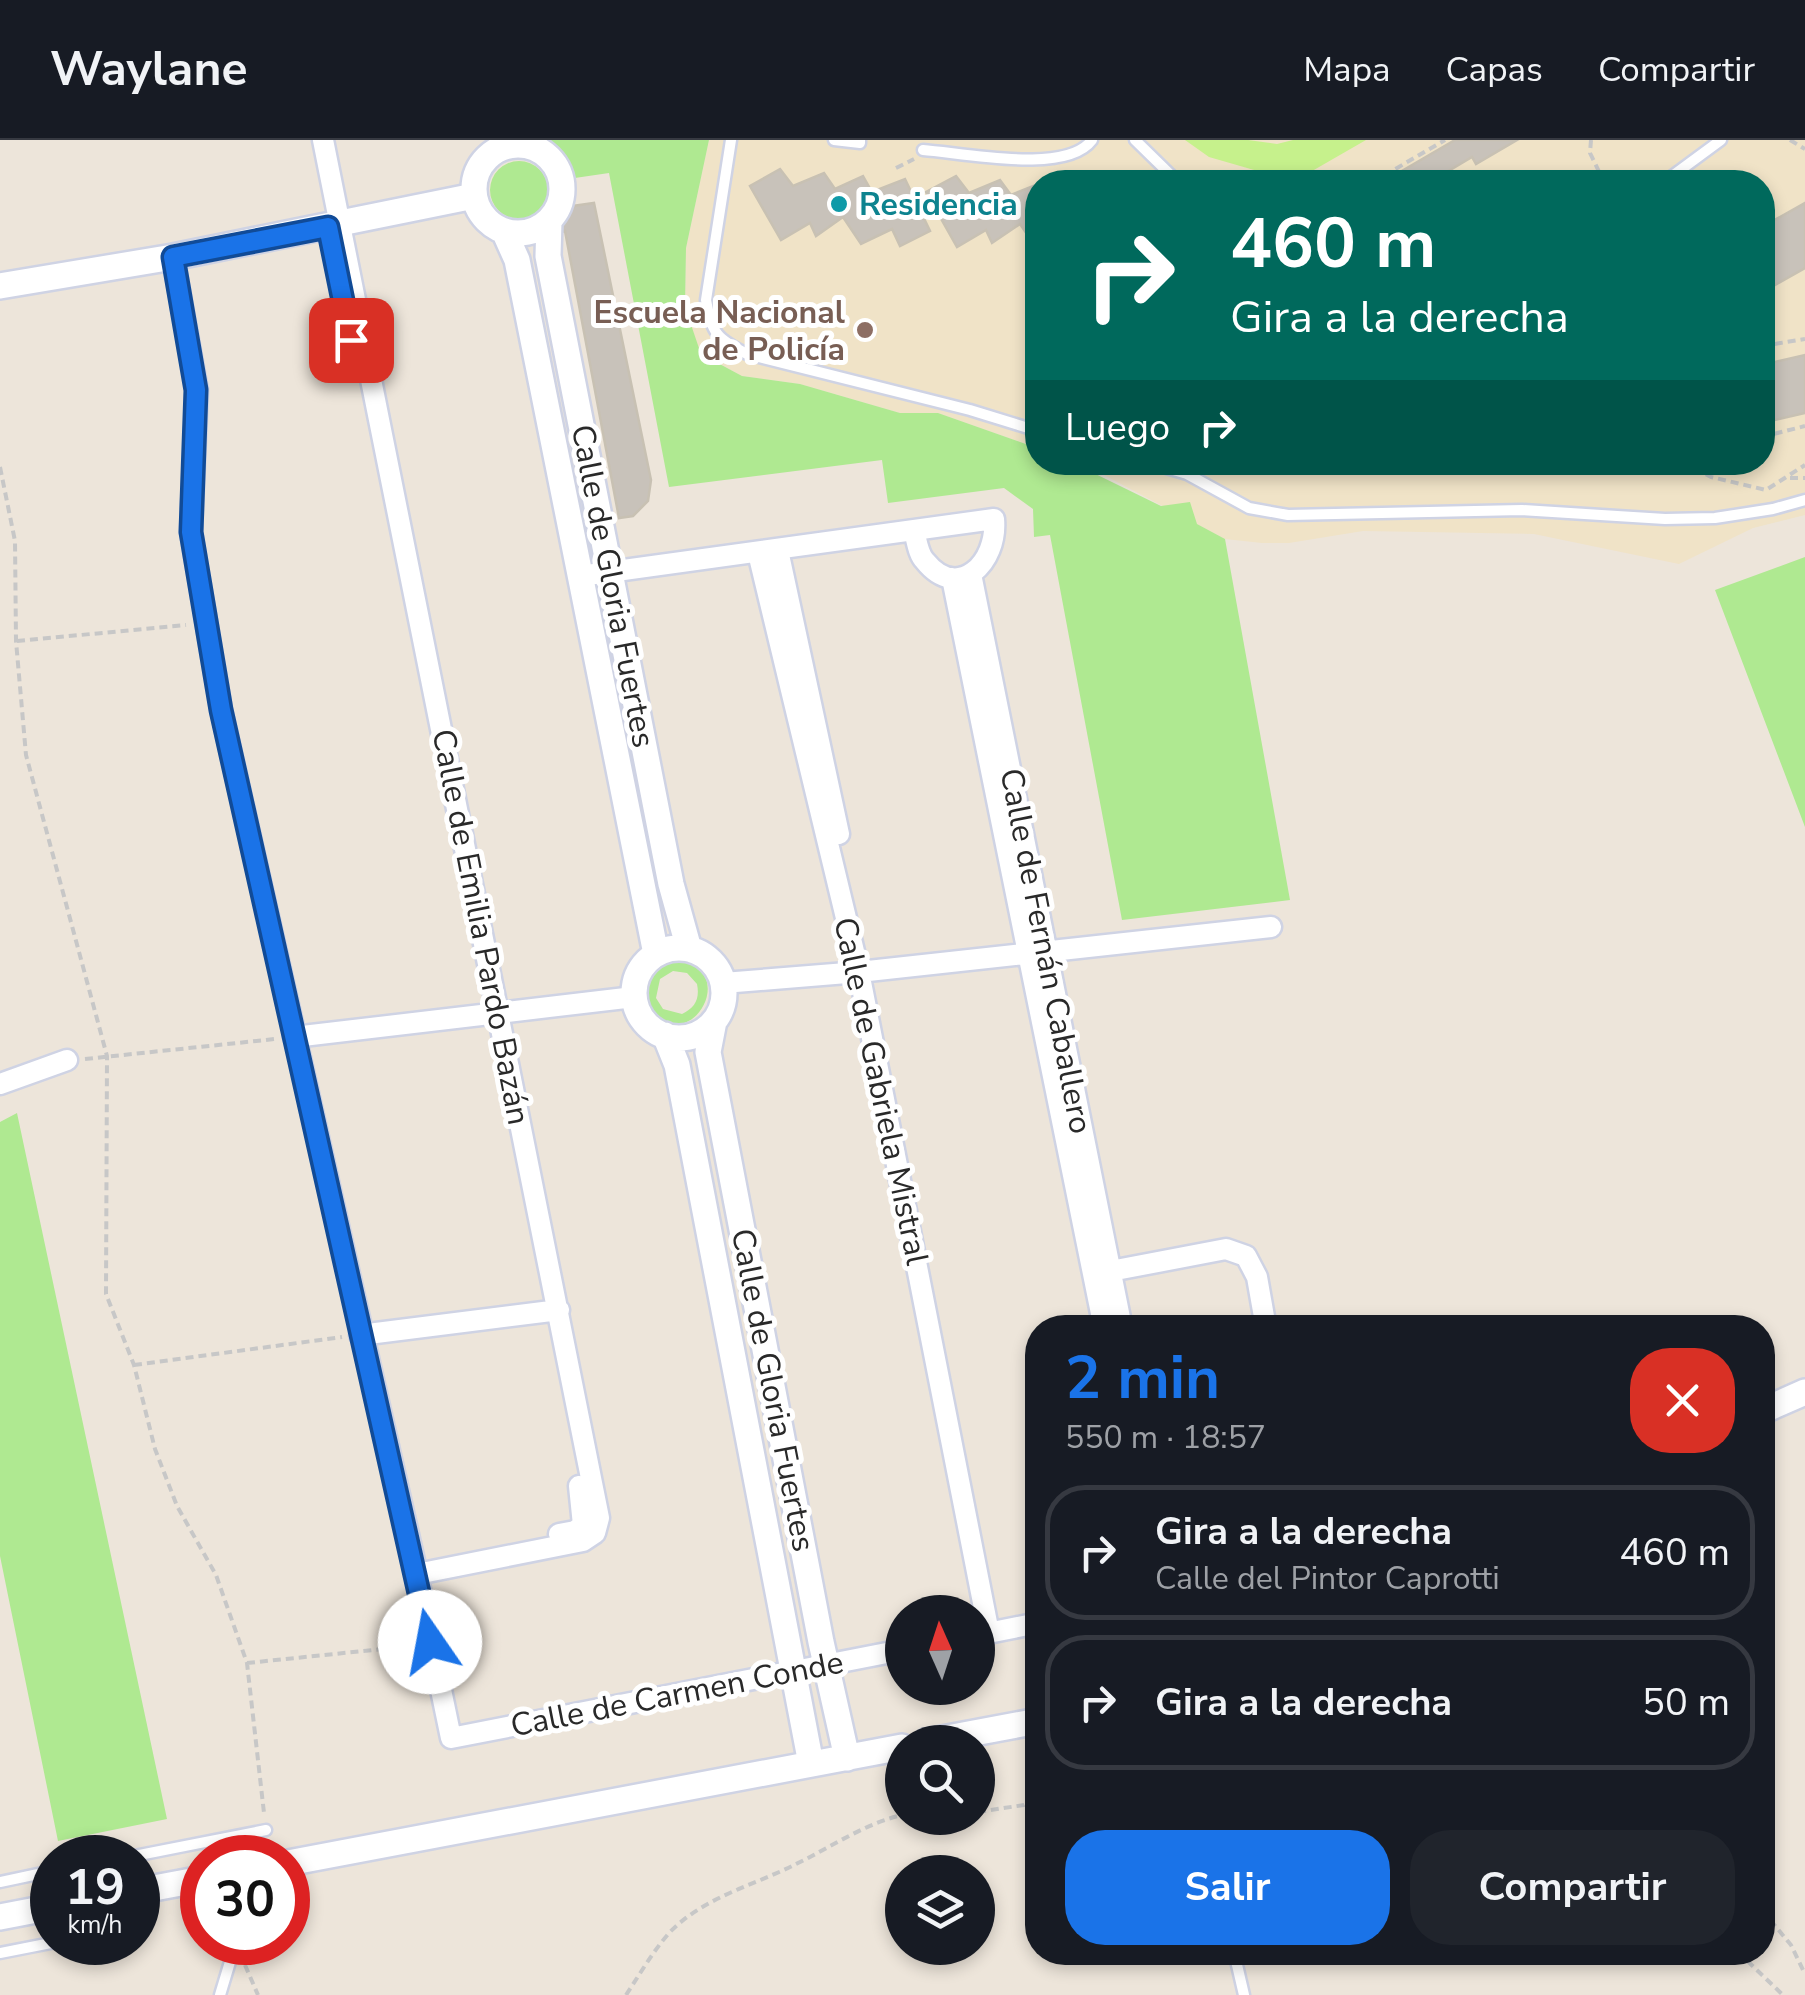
<!DOCTYPE html>
<html lang="es">
<meta charset="utf-8">
<style>
:root{--surface:#171b24;--page:#20242c;--text:#f1f3f6;--muted:#9ea1a6;--line:#363941;--accent:#1a73e8}
body{margin:0;font-family:"Nunito Sans",sans-serif;background:var(--page);color:var(--text);height:100vh;display:flex;flex-direction:column;font-size:38px;white-space:nowrap}
*{box-sizing:border-box;margin:0}
p{font-size:32px;color:var(--muted)}
.icon{flex:none;width:55px;height:55px;fill:none;stroke:currentColor;stroke-width:2;stroke-linecap:round;stroke-linejoin:round}
.map{position:relative;flex:1;overflow:hidden}
.details{position:absolute;left:1025px;top:1175px;width:750px;height:650px;display:flex;flex-direction:column;background:var(--surface);border-radius:40px;box-shadow:0 5px 15px #0003}
.details>*{flex:none}
.top-card{position:absolute;left:1025px;top:30px;width:750px;height:305px;border-radius:40px;box-shadow:0 5px 15px #0003;background:#00695c;color:#fff;overflow:hidden}
.needle{width:65px;rotate:357deg}
.fabs{position:absolute;left:885px;top:1455px;display:grid;gap:20px}
.fabs a{display:grid;place-items:center;width:110px;height:110px;border-radius:50%;background:var(--surface);box-shadow:0 5px 15px #0003;font-size:50px}
.speed{position:absolute;left:30px;top:1695px;display:flex;gap:20px;font-size:50px;font-weight:700;text-align:center}
.speed>*{display:grid;place-content:center;width:130px;height:130px;border-radius:50%;background:var(--surface);box-shadow:0 5px 15px #0003;line-height:1}
.speed small{font-size:25px;font-weight:400}
.speed .limit{border:15px solid #d22;background:#fff;color:#111}
.pin{position:absolute;display:grid;place-items:center;width:85px;height:85px;color:#fff;margin:-42px;border-radius:20px;box-shadow:0 5px 15px #0006}
.me{position:absolute;width:110px;margin:-55px;rotate:348deg;stroke-linejoin:round;filter:drop-shadow(0 0 8px #0008)}
.turn{display:flex;align-items:center;gap:35px;height:210px;padding:0 40px;font-size:45px}
.turn .icon{width:130px;height:130px;stroke-width:2.5}
.turn b{display:block;font-size:70px;line-height:85px}
.then{display:flex;align-items:center;height:95px;padding:0 40px;background:#0003;gap:20px;font-size:38px}
.round{display:grid;place-items:center;flex:none;width:105px;height:105px;border-radius:40px;background:var(--page)}
.summary{display:flex;align-items:center;justify-content:space-between;height:170px;padding:0 40px}
h1{font-size:60px;font-weight:700;line-height:75px;color:var(--accent)}
.primary-button{display:flex;gap:20px;margin-top:auto;padding:20px 40px}
.primary-button a{flex:1;height:115px;border-radius:40px;background:var(--accent);color:#fff;font-size:40px;font-weight:700;line-height:115px;text-align:center}
.primary-button a+a{background:var(--page);color:var(--text)}
ul{padding:0;list-style:none}
li{display:flex;align-items:center;gap:30px;height:135px;margin:0 20px 15px;padding:0 20px;border:5px solid var(--line);border-radius:40px}
li div{flex:1}
li b{display:block;font-size:38px}
li em{font-style:normal}
header{display:flex;align-items:center;gap:60px;box-sizing:border-box;height:140px;padding:0 50px;background:var(--surface);border-bottom:2px solid var(--line)}
header strong{font-size:48px}
nav{display:flex;gap:55px;margin-inline-start:auto;font-size:35px}
.map>svg:first-child{display:block}
.education{fill:#f0e3c7}
.green{fill:#afe991;fill-rule:evenodd}
.pitch{fill:#c6f18c}
.building{fill:#c8c2ba;stroke:#c8c1b3;stroke-width:2.5}
.lines{fill:none;stroke-linecap:round;stroke-linejoin:round}
.service-casing{stroke:#cfd3e4;stroke-width:15}
.minor-casing{stroke:#cfd3e4;stroke-width:25}
.tertiary-casing{stroke:#cfd3e4;stroke-width:30}
.path{stroke:#c7c7c7;stroke-width:4;stroke-dasharray:8 5;stroke-linecap:butt}
.service{stroke:#fff;stroke-width:10}
.minor{stroke:#fff;stroke-width:20}
.tertiary{stroke:#fff;stroke-width:25}
.route-casing{stroke:#114b97;stroke-width:25}
.route{stroke:#1a73e8;stroke-width:18}
.culture-dot{fill:#0f9aa8;stroke:#fff;stroke-width:4}
.education-dot{fill:#8d6e63;stroke:#fff;stroke-width:4}
.labels{text-anchor:middle;dominant-baseline:central;stroke-width:10;stroke-linejoin:round;paint-order:stroke}
.culture-label{font-size:32px;font-weight:bold;fill:#0d838f;stroke:#fff;text-anchor:start}
.education-label{font-size:32px;font-weight:bold;fill:#785e54;stroke:#fff;text-anchor:end}
.street-label{font-size:32px;fill:#292929;stroke:#fff}
</style>
<header>
<strong>Waylane</strong>
<nav><a>Mapa</a><a>Capas</a><a>Compartir</a></nav>
</header>
<div class="map">
<svg width="1805" height="1855" viewBox="0 0 1805 1855">
<rect width="100%" height="100%" fill="#ede5da"/>
<path class="education" d="M 709,0 L 1805,0 L 1805,375 L 1753,388 L 1679,424 L 1534,394 L 1363,391 L 1289,403 L 1262,403 L 1225,399 L 1102,334 L 1073,323 L 1762,322 L 1762,42 L 1038,42 L 1037,308 L 938,273 L 900,273 L 800,244 L 742,236 L 700,213 L 685,167 L 686,108 Z"/>
<path class="green" d="M 550,0 L 709,0 L 686,108 L 685,167 L 701,214 L 742,236 L 800,244 L 900,273 L 938,273 L 1037,308 L 1038,322 L 1073,323 L 1161,366 L 1190,362 L 1197,384 L 1225,399 L 1290,760 L 1122,780 L 1050,395 L 1034,397 L 1033,369 L 1004,348 L 888,363 L 882,320 L 669,347 L 609,33 L 568,39 Z
M490 50a29 29 0 1 1 58 0a29 29 0 1 1-58 0Z
M 1805,417 L 1805,687 L 1715,450 Z
M 672,820 C 741,823 696,913 655,875 C 633,855 649,828 672,820 ZM 673,831 L 687,833 L 697,844 C 700,859 695,868 682,874 L 663,869 L 656,858 L 660,839 Z
M 17,973 L 167,1679 L 58,1701 L 0,1416 L 0,982 Z"/>
<path class="pitch" d="M 1185,0 L 1248,0 L 1277,4 L 1293,0 L 1366,0 L 1293,42 L 1255,42 L 1253,39 L 1261,32 L 1209,17 Z"/>
<path class="building" d="M 1455,0 L 1517,0 L 1476,24 L 1472,17 L 1430,42 L 1383,42 Z
M 780,29 L 793,46 L 824,33 L 835,49 L 863,36 L 872,52 L 905,39 L 930,91 L 900,106 L 892,89 L 861,104 L 843,77 L 816,96 L 810,83 L 781,100 L 750,46 Z
M 956,36 L 969,53 L 1000,40 L 1011,55 L 1038,44 L 1038,110 L 1020,84 L 992,103 L 986,90 L 957,107 L 926,52 Z
M 594,63 L 651,340 L 648,361 L 633,376 L 619,378 L 565,91 L 558,93 L 558,88 L 573,66 Z
M 1805,63 L 1805,128 L 1775,145 L 1762,123 L 1762,87 Z
M 1805,215 L 1805,273 L 1762,283 L 1762,225 Z"/>
<g class="lines">
<g class="service-casing">
<path id="service" d="M 731,0 L 706,160 C 712,194 717,199 747,214 L 970,270 L 1038,291
M 834,0 L 860,3 L 860,0
M 1135,0 L 1178,42
M 923,10 C 964,13 1066,35 1092,0
M 1664,42 L 1721,0
M 1146,322 L 1187,334 L 1249,368 L 1288,375 L 1522,370 L 1665,379 L 1715,378 L 1773,369 L 1805,360
M 124,1718 L 266,1690
M 0,1742 L 52,1731
M 1234,1812 L 1244,1855
M 0,1813 L 56,1802
M 220,1855 L 236,1802"/>
</g>
<g class="minor-casing">
<path id="minor" d="M 323,0 L 599,1378 L 595,1393 L 583,1401 L 417,1434
M 173,117 L 197,250 L 191,392 L 221,569 L 417,1434 L 451,1598 L 902,1510
M 778,410 L 839,694
M 758,413 L 859,832 L 989,1493
M 971,434 L 1122,1188
M 580,436 L 994,379 C 998,423 958,462 925,421 C 918,414 917,401 914,391
M 952,438 L 1104,1188
M 723,843 L 859,832 L 1271,787
M 294,897 L 634,857
M 0,944 L 67,920
M 1100,1133 L 1226,1109 L 1246,1116 L 1257,1137 L 1266,1188
M 360,1195 L 559,1170
M 559,1394 L 575,1391 L 583,1385 L 579,1346
M 978,1495 L 1038,1483"/>
</g>
<g class="tertiary-casing">
<path id="tertiary" d="M474 49a44 44 0 1 1 88 0a44 44 0 1 1-88 0Z
M 549,81 L 548,116 L 671,744 L 689,809
M 504,91 L 517,120 L 656,814
M 0,146 L 173,117 L 474,56
M634 853a45 45 0 1 1 90 0a45 45 0 1 1-90 0Z
M 714,881 L 708,912 L 821,1502 L 847,1618
M 665,895 L 677,925 L 811,1624
M 1762,1271 L 1805,1252
M 926,1602 L 1038,1581
M 288,1723 L 902,1607
M 138,1751 L 202,1739
M 0,1777 L 52,1767"/>
</g>
<path class="path" d="M 1591,0 L 1590,13 L 1604,42
M 1790,0 L 1805,9
M 896,28 L 914,19
M 1373,42 L 1445,0
M 1762,206 L 1805,199
M 1762,297 L 1805,286
M 1683,322 L 1711,337 L 1766,350 L 1805,325
M 0,327 L 15,401 L 16,501 L 26,615 L 107,916 L 106,1154 L 134,1225 L 155,1309 L 177,1366 L 216,1435 L 247,1523 L 264,1673
M 1790,338 L 1805,338
M 17,501 L 186,485
M 85,919 L 275,899
M 134,1225 L 342,1197
M 247,1523 L 412,1506
M 978,1672 L 1024,1665 L 1038,1658
M 1762,1770 L 1791,1805 L 1805,1834
M 1738,1812 L 1783,1855
M 245,1825 L 258,1855
M 626,1855 C 640,1834 653,1811 670,1792 C 705,1756 756,1745 798,1723 C 833,1706 864,1684 902,1675"/>
<use href="#service" class="service"/>
<use href="#minor" class="minor"/>
<use href="#tertiary" class="tertiary"/>
</g>
<g class="lines">
<g class="route-casing">
<path id="route" d="M 351,200 L 328,87 L 173,117 L 196,250 L 191,392 L 221,570 L 430,1502"/>
</g>
<use href="#route" class="route"/>
</g>
<circle class="culture-dot" cx="839" cy="64" r="10"/>
<circle class="education-dot" cx="865" cy="190" r="10"/>
<g class="labels">
<g class="culture-label">
<text x="859" y="64">Residencia</text>
</g>
<g class="education-label">
<text x="845" y="172">Escuela Nacional<tspan x="845" dy="37">de Policía</tspan></text>
</g>
<g class="street-label">
<text transform="translate(613 446) rotate(79)">Calle de Gloria Fuertes</text>
<text transform="translate(481 787) rotate(79)">Calle de Emilia Pardo Bazán</text>
<text transform="translate(1046 811) rotate(79)">Calle de Fernán Caballero</text>
<text transform="translate(881 951) rotate(78)">Calle de Gabriela Mistral</text>
<text transform="translate(773 1250) rotate(79)">Calle de Gloria Fuertes</text>
<text transform="translate(677 1554) rotate(-11)">Calle de Carmen Conde</text>
</g>
</g>
</svg>
<div class="fabs">
<a><svg class="needle" viewBox="-14 -14 28 28"><path d="M0-13l5 13h-10z" fill="#e53935"/><path d="M0 13l5-13h-10z" fill="#9ea1a6"/></svg></a>
<a><svg class="icon" aria-label="search" viewBox="0 0 24 24"><circle cx="10" cy="10" r="6"/><path d="M15 15l6 6"/></svg></a>
<a><svg class="icon" aria-label="layers" viewBox="0 0 24 24"><path d="M12 4l9 5-9 5-9-5zM3 14l9 5 9-5"/></svg></a>
</div>
<div class="speed"><div>19<small>km/h</small></div><div class="limit">30</div></div>
<div class="pin" style="left:351px;top:200px;background:#d93025"><svg class="icon" aria-label="arrive" viewBox="0 0 24 24"><path d="M6 21V4h12l-3 4 3 4H6"/></svg></div>
<svg class="me" style="left:430px;top:1502px" viewBox="-20 -20 40 40"><circle r="19" fill="#fff"/><path d="M0-13L10 11 0 6-10 11z" fill="#1a73e8"/></svg>
<div class="top-card">
<div class="turn"><svg class="icon" aria-label="right" viewBox="0 0 24 24"><path d="M7 20v-9h11M14 6l5 5-5 5"/></svg><div><b>460 m</b>Gira a la derecha</div></div>
<div class="then">Luego<svg class="icon" aria-label="right" viewBox="0 0 24 24"><path d="M7 20v-9h11M14 6l5 5-5 5"/></svg></div>
</div>
<section class="details">
<div class="summary"><div><h1>2 min</h1><p>550 m · 18:57</p></div><a class="round" style="background:#d93025;color:#fff"><svg class="icon" aria-label="close" viewBox="0 0 24 24"><path d="M6 6l12 12M18 6L6 18"/></svg></a></div>
<ul>
<li><svg class="icon" aria-label="right" viewBox="0 0 24 24"><path d="M7 20v-9h11M14 6l5 5-5 5"/></svg><div><b>Gira a la derecha</b><p>Calle del Pintor Caprotti</p></div><em>460 m</em></li>
<li><svg class="icon" aria-label="right" viewBox="0 0 24 24"><path d="M7 20v-9h11M14 6l5 5-5 5"/></svg><div><b>Gira a la derecha</b></div><em>50 m</em></li>
</ul>
<div class="primary-button"><a>Salir</a><a>Compartir</a></div>
</section>
</div>
